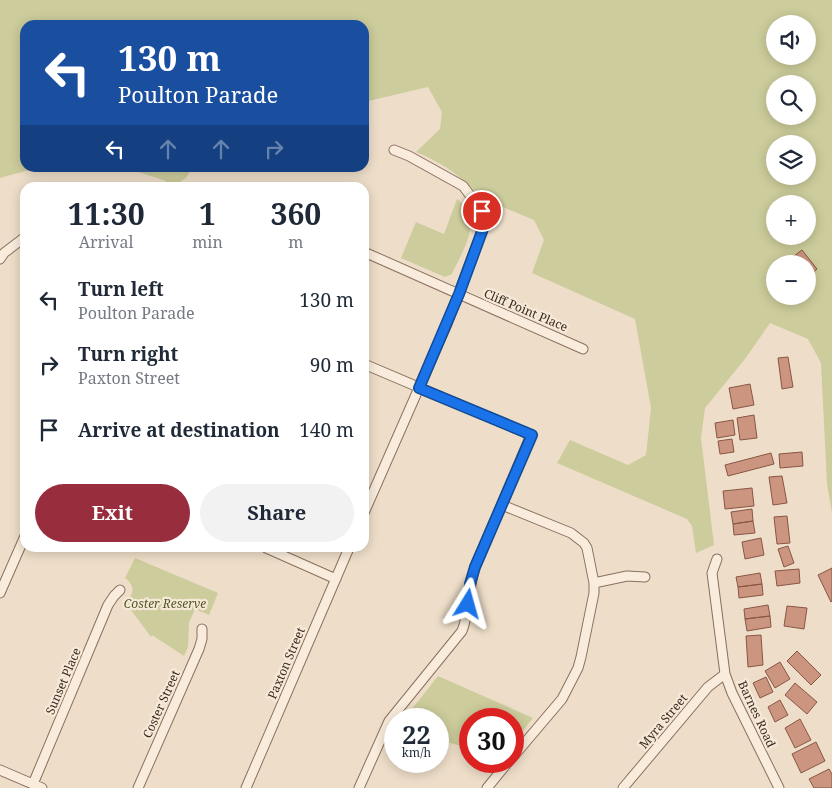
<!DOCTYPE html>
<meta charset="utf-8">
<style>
:root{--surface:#fff;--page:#f2f2f3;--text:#1f2937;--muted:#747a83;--accent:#982e3d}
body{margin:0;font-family:"Noto Serif",serif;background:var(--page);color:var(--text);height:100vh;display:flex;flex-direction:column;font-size:19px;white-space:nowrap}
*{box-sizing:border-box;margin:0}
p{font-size:16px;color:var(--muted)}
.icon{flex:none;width:28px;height:28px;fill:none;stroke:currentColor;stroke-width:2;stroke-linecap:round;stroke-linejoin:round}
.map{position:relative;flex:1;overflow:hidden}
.side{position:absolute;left:20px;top:182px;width:349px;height:370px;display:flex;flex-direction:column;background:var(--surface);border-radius:15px;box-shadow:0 2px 12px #0003}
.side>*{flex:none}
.top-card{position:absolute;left:20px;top:20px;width:349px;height:152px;border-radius:15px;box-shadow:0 2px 12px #0003;background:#1a4fa0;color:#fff;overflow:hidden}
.fabs{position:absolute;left:766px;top:15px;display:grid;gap:10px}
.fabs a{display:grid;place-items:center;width:50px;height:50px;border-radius:50%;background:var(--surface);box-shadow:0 2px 12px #0003;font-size:25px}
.speed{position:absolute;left:384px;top:708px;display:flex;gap:10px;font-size:25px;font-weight:700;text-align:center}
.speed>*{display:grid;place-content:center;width:65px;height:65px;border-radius:50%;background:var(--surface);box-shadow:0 2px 12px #0003;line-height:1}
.speed small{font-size:12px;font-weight:400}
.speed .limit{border:8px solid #d22;background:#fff;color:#111}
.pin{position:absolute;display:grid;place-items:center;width:42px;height:42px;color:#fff;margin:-21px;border:2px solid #fff;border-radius:50%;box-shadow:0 1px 5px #0007}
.me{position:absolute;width:55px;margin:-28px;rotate:8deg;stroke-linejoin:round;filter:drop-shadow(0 0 4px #0008)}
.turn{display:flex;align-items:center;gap:18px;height:105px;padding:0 15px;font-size:22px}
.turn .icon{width:65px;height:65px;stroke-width:2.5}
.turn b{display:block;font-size:35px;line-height:42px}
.lanes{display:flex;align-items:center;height:48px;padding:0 15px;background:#0003;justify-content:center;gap:25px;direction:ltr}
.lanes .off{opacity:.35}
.eta{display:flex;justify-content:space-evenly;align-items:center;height:85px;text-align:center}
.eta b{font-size:30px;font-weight:700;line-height:35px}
.action{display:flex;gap:10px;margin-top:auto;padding:10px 15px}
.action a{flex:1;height:58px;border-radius:30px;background:var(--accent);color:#fff;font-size:20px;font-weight:700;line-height:58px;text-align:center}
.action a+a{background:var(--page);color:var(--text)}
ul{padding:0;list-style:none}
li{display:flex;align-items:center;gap:15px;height:65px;padding:0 15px}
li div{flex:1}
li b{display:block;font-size:19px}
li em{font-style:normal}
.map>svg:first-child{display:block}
.green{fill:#cdcc9c;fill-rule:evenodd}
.building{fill:#cb9580;stroke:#895644}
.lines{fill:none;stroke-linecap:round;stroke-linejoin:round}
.minor-casing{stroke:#8a6f5e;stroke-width:11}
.minor{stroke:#f9ecdc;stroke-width:9}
.route-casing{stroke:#114b97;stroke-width:12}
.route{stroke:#1a73e8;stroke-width:9}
.labels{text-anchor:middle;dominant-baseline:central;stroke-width:4.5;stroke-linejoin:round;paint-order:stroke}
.street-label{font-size:12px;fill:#3b2a21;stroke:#f6e9d8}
.park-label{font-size:12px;font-style:italic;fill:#525728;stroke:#f6e9d8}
</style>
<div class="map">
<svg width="832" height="788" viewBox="0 0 832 788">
<rect width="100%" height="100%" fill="#eedec9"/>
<path class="green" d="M 0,0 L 832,0 L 832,513 L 827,484 L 821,363 L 808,339 L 770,323 L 745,359 L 705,408 L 701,438 L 714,545 L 696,553 L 692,526 L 687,519 L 557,463 L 570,440 L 628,465 L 646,455 L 651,408 L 635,319 L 532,273 L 544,240 L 534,220 L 488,201 L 485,202 C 466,179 443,163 416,152 L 440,129 L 442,112 L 428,87 L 364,102 L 364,25 L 25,25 L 25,168 L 36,168 L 0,178 ZM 775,24 L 808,24 L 808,56 L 775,56 ZM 775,84 L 808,84 L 808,116 L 775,116 ZM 775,144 L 808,144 L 808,176 L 775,176 ZM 775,204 L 808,204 L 808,236 L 775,236 ZM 775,264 L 808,264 L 808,296 L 775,296 Z
M 126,168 L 192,168 L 186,178 L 181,181 L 178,187 L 163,188 L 166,181 Z
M 457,199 C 485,220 463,249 452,274 L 445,277 L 401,258 L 416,222 L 444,234 Z
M 135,558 L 218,593 L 209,615 L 195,609 L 189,623 L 188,647 L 184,656 L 152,635 L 151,637 L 125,602 C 135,595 135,585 125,578 Z
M 438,676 L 533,718 L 513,743 L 512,719 L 470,719 L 470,748 L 438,740 L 438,719 L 404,719 Z"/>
<path class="building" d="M 802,250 L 817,269 L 808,277 L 808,264 L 788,264 L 786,262 Z
M 788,357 L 793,387 L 782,389 L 778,358 Z
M 750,384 L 754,405 L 733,409 L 729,388 Z
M 754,415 L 757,438 L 740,440 L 737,418 Z
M 733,420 L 735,435 L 717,438 L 715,423 Z
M 732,439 L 734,452 L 720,454 L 718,441 Z
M 802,452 L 803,466 L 780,468 L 779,454 Z
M 771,453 L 774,464 L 728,476 L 725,465 Z
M 782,476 L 787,503 L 773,505 L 769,477 Z
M 752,488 L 754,506 L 725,509 L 723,491 Z
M 752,509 L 753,521 L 733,524 L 731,512 Z
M 787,516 L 790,543 L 777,544 L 774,517 Z
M 753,521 L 755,533 L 734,535 L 733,524 Z
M 761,538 L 764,555 L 745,559 L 742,542 Z
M 788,546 L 794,563 L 784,567 L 778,549 Z
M 832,568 L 832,601 L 831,602 L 818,575 Z
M 799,569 L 800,583 L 777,586 L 775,571 Z
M 760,573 L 762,584 L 738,587 L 736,577 Z
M 762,584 L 763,595 L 739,598 L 738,587 Z
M 768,605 L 770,616 L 745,619 L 744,609 Z
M 787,606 L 807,608 L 804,629 L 784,626 Z
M 770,616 L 771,627 L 747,631 L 745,619 Z
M 761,635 L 763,665 L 748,667 L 746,636 Z
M 797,651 L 821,675 L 811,685 L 787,661 Z
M 780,662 L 790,679 L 775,688 L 765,671 Z
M 766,677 L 773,692 L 760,698 L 753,683 Z
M 795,683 L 817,702 L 807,714 L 785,695 Z
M 780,700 L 788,715 L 775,722 L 768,707 Z
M 800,719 L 811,740 L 795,748 L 785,728 Z
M 816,742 L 825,761 L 801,773 L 792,754 Z
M 829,769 L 832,774 L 832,788 L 814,788 L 809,779 Z"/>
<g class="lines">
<g class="minor-casing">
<path id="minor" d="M 364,252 L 583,349
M 0,259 L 4,253 L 25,237
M 502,505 L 571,533 L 584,543 L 587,548 L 594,583 L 594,593 L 581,657 L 578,668 L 562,699 L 512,758
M 364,513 L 447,324 L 484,226 L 482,211 L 463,186 L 409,156 L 394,150
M 266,548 L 336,579
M 717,559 L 712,573 L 725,674 L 732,693 L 779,788
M 594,583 L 627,576 L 645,577
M 0,593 L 25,536
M 0,770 L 42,788
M 33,784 L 108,605 L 114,596 L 120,590
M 138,788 L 199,649 L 202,639 L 202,629
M 246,788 L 349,548
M 359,788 L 389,721 L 462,631 C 470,611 468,588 475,567 L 531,435 L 364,364
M 487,788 L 509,761
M 623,788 L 708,687 L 725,674"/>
</g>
<use href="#minor" class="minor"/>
</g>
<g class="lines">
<g class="route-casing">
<path id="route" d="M 468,604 L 470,584 L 475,567 L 532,435 L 419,388 L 459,294 L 484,226 L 482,211"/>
</g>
<use href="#route" class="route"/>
</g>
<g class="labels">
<g class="street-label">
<text transform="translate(526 310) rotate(23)">Cliff Point Place</text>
<text transform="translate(286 663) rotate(-67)">Paxton Street</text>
<text transform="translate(63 681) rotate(-67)">Sunset Place</text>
<text transform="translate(161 704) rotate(-66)">Coster Street</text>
<text transform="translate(757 714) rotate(65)">Barnes Road</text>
<text transform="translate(663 721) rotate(-50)">Myra Street</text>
</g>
<g class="park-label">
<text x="165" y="603">Coster Reserve</text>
</g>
</g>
</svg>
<div class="fabs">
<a><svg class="icon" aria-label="sound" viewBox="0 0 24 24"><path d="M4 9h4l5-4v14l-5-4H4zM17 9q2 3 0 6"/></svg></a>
<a><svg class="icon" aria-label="search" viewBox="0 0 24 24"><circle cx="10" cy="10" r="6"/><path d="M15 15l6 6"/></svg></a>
<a><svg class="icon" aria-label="layers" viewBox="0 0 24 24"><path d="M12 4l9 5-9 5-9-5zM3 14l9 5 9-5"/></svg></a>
<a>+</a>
<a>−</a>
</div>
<div class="speed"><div>22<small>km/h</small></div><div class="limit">30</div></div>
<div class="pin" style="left:482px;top:211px;background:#d93025"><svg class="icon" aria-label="arrive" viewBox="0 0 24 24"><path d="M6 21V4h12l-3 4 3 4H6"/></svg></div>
<svg class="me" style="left:468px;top:604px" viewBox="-20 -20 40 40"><path d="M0-17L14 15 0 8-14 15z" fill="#1a73e8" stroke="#fff" stroke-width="4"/></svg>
<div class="top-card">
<div class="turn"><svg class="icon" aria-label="left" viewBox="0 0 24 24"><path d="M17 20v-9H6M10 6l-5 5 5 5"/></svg><div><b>130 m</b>Poulton Parade</div></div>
<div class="lanes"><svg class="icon" aria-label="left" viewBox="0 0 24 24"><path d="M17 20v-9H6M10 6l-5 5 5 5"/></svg><svg class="icon off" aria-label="ahead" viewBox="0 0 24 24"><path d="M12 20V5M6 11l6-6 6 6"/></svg><svg class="icon off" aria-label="ahead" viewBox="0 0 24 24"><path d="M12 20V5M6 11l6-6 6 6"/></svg><svg class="icon off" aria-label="right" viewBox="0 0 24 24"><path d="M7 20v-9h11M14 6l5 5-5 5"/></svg></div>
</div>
<section class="side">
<div class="eta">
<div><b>11:30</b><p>Arrival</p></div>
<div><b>1</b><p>min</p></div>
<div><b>360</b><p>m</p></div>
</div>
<ul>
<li><svg class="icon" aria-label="left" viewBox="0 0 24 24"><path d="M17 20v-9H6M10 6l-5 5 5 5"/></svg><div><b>Turn left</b><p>Poulton Parade</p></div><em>130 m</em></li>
<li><svg class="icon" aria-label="right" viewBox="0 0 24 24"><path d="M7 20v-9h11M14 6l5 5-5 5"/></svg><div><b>Turn right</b><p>Paxton Street</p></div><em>90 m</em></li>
<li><svg class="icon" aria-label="arrive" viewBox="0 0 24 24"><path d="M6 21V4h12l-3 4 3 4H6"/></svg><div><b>Arrive at destination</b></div><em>140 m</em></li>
</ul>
<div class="action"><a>Exit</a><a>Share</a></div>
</section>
</div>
